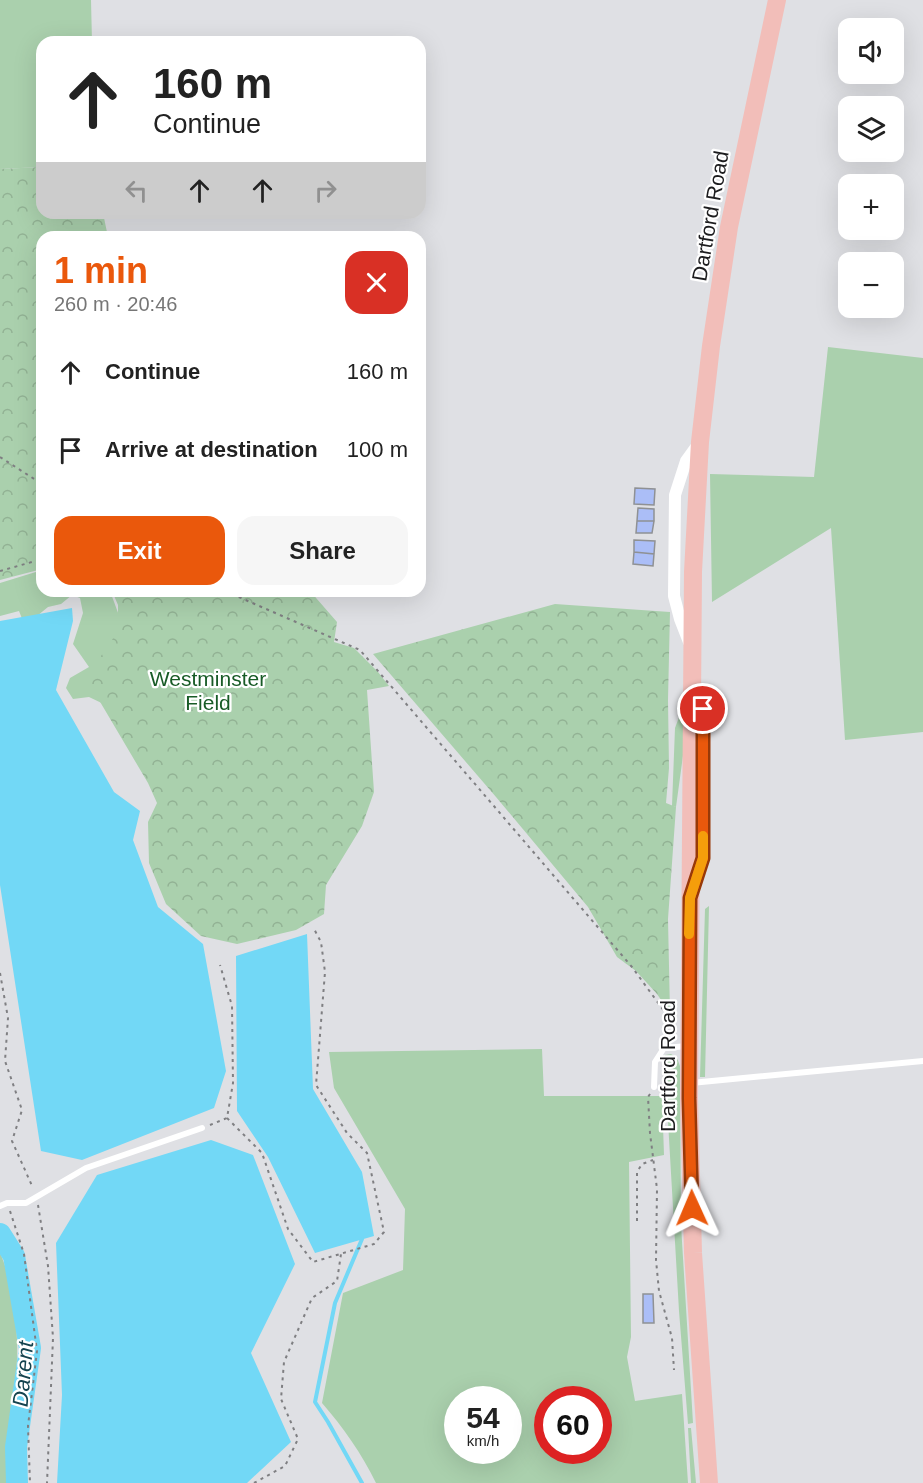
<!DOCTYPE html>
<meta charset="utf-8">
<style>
:root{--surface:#fff;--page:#f6f6f6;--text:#222;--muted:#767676;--accent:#ea580c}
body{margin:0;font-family:Helvetica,sans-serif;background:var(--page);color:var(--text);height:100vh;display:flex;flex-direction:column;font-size:22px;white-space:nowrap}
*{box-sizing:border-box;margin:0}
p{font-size:20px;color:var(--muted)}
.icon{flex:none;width:33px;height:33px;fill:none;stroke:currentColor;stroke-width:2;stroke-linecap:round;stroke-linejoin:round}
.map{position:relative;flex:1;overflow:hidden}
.sheet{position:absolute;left:36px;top:231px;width:390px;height:366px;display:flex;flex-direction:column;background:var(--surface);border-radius:18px;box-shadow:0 6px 24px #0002}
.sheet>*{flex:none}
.hud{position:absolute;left:36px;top:36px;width:390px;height:183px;border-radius:18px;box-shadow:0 6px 24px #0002;background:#fff;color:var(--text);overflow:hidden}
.fabs{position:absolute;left:838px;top:18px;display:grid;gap:12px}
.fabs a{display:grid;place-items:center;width:66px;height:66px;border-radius:12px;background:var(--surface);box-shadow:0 6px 24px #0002;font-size:30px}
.speed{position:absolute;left:444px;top:1386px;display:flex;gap:12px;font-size:30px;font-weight:700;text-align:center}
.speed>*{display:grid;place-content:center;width:78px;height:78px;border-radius:50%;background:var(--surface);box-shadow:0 6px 24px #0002;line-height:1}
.speed small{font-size:15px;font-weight:400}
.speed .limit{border:9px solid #d22;background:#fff;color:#111}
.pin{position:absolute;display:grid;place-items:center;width:51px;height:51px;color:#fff;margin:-26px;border:3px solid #fff;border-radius:50%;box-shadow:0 2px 6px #0007}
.me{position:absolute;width:66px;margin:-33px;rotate:359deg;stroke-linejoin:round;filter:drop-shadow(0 0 4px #0008)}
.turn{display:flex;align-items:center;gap:21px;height:126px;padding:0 18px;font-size:27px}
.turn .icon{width:78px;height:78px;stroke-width:2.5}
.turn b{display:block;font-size:42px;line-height:51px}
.lanes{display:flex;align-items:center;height:57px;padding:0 18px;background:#0003;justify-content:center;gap:30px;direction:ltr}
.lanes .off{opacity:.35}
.round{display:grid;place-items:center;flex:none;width:63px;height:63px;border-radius:18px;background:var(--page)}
.headline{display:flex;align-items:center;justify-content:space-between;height:102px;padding:0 18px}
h1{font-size:36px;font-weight:700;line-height:45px;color:var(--accent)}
.cta{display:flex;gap:12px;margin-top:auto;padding:12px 18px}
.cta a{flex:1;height:69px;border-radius:18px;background:var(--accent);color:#fff;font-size:24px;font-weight:700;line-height:69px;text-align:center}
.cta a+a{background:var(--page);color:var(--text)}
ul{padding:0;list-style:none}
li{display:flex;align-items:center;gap:18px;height:78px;padding:0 18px}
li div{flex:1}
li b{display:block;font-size:22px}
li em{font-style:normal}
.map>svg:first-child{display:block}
.green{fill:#aad0ad;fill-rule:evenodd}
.forest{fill:url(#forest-crowns)}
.water{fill:#72d8f6}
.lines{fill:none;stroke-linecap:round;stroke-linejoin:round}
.stream{stroke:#72d8f6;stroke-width:4}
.river{stroke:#72d8f6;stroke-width:22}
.building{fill:#abbef7;stroke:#8f9194;stroke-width:1.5}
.path{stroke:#7f7f82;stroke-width:2;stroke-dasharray:3 4.5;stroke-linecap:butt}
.lane{stroke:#fff;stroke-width:6}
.street{stroke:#fff;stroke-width:12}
.primary{stroke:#f2beb9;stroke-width:18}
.route-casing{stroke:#983908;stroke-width:15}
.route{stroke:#ea580c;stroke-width:10}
.slow{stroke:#f59e0b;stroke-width:10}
.labels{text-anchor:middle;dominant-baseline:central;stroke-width:4.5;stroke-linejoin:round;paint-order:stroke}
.street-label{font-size:21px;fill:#1c1c1e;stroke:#fff}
.park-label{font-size:21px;fill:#185b26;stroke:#fff}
.water-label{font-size:22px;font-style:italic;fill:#14434f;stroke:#fff}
</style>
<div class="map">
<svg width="923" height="1483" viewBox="0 0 923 1483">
<defs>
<pattern id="forest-crowns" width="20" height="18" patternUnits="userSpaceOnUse" patternTransform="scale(1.5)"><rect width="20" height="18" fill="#aad0ad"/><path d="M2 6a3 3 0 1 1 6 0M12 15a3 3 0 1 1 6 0" fill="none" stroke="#92b294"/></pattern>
</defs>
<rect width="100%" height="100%" fill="#dfe0e4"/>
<path class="green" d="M 0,0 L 91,0 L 92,42 L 42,42 L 42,167 L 0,169 Z
M 828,347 L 923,358 L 923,732 L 845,740 L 831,528 L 712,602 L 710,474 L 814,477 Z
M 39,571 L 42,571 L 42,591 L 110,591 L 124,629 L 110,707 L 89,697 L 73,699 L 66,688 L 70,678 L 89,667 L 73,644 L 83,613 L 80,598 L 72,595 L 61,604 L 48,607 L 37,616 L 23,621 L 19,611 L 0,616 L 0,583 Z
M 681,712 L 685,741 L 676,807 L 672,806 L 675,728 Z
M 709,906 L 705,1077 L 700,1077 L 705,909 Z
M 542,1049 L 544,1096 L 662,1096 L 664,1155 L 629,1162 L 631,1337 L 627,1357 L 635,1401 L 682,1394 L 688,1483 L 376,1483 C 362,1454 343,1427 322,1403 L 343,1293 L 403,1270 L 405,1209 L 334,1088 L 329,1052 ZM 458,1400 L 508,1400 L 508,1450 L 458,1450 ZM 548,1400 L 598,1400 L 598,1450 L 548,1450 Z
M 671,1054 L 677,1058 L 680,1066 L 681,1225 L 693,1423 L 688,1424 L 679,1311 L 667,1104 L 664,1091 L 665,1055 Z
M 0,1253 C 14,1283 20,1339 16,1372 C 12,1409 3,1445 7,1483 L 0,1483 Z
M 688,1428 L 691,1428 L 696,1483 L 691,1483 Z"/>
<path class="forest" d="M 42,167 L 42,213 L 103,213 L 108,237 L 42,237 L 42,569 L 0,580 L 0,169 Z
M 112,591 L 310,591 L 337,622 L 334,642 L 354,648 L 378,672 L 389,686 L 367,690 L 374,792 L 362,826 L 326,885 L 324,914 L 296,930 L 237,944 L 201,936 L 166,904 L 149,863 L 148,822 L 157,803 L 148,783 L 86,678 L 118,631 L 118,605 Z
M 555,604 L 670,612 L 668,700 L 669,768 L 666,803 L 676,807 L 668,919 L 670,1013 L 657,994 L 636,971 L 617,957 L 588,907 L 496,797 L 373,654 Z"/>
<path class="water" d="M 72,608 L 73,621 L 56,690 L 114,792 L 140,811 L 133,840 L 158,907 L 203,944 L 226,1071 L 214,1108 L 82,1160 L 41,1151 L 0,885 L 0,621 Z
M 307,934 L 313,1089 L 362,1172 L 374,1236 L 315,1253 L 268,1157 L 237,1111 L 236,956 Z
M 211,1140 L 253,1155 L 295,1264 L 251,1353 L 291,1442 L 247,1483 L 57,1483 L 62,1395 L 56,1243 L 97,1175 Z"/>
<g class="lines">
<path class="stream" d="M 362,1239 L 335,1303 L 315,1402 L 328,1422 L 362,1483"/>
<path class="river" d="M 0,1234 L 14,1256 L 30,1348 L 16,1447 L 17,1483"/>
</g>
<path class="building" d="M 635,488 L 655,489 L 654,505 L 634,504 Z
M 638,508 L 654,509 L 654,521 L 637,521 Z
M 637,521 L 654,521 L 652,533 L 636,533 Z
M 634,540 L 655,541 L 654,554 L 634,552 Z
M 634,552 L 654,554 L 653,566 L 633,564 Z
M 643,1294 L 653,1294 L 654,1323 L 643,1323 Z"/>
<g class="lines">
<path class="path" d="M 0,457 L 42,484
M 0,571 L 32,562 L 42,563
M 215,591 L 227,593
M 225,591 L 360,650 L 632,967 L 664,1011
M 0,973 L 8,1018 L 5,1061 L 22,1110 L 12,1141 L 33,1188
M 650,1094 L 648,1097 L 650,1133 L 657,1189 L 656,1260 L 659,1291 L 672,1338 L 674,1370
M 227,1118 L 262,1153 L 288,1229 L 313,1262 L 374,1244 L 384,1232 L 367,1153 L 347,1133 L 316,1085 L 325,972 L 321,942 L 313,927
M 210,1125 L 227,1118 L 233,1083 L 232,1006 L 220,965
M 38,1205 L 48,1266 L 53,1338 L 47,1483
M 10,1211 L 24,1254 L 37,1351 L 28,1426 L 30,1483
M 637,1221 L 637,1172 L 642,1164 L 653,1160
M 254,1483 L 285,1466 L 298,1439 L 281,1399 L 284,1362 L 312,1298 L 337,1281 L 341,1254"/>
<path class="lane" d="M 697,875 L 703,858 L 703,709 L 699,694
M 691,1083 L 923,1061
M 654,1087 L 655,1062 L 664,1048 L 688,1046
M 0,1206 L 7,1203 L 26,1203 L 86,1168 L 202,1128"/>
<path class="street" d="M 689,642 L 680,619 L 674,596 L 675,495 L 686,461 L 699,443"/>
<path class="primary" d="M 709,1483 L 693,1253 L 689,1098 L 693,572 L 700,442 L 711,346 L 729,227 L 777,0"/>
</g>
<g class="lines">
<g class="route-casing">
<path id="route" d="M 692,1208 L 689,1098 L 690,898 L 703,858 L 703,709"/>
</g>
<use href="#route" class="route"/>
<path class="slow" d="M 689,934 L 690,898 L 703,858 L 703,836"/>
</g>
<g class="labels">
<g class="street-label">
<text transform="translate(710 216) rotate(-80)">Dartford Road</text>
<text transform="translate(667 1066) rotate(-90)">Dartford Road</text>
</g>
<g class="park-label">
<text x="208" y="678">Westminster<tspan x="208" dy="24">Field</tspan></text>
</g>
<g class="water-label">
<text transform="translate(23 1374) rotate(-85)">Darent</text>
</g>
</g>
</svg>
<div class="fabs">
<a><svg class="icon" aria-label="sound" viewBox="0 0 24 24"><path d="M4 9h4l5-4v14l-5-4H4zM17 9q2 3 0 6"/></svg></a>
<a><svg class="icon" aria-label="layers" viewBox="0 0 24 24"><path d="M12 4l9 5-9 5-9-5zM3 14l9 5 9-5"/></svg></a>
<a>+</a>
<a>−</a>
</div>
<div class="speed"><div>54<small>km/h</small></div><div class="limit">60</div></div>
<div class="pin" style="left:703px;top:709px;background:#d93025"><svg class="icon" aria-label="arrive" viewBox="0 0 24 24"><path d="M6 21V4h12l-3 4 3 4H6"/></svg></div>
<svg class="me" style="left:692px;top:1208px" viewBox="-20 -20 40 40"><path d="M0-17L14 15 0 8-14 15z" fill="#ea580c" stroke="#fff" stroke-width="4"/></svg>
<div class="hud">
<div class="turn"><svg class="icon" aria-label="ahead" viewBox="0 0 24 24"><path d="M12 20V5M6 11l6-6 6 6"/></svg><div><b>160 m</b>Continue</div></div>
<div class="lanes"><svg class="icon off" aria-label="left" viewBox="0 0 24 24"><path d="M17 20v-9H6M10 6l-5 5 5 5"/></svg><svg class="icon" aria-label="ahead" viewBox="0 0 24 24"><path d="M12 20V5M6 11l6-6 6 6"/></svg><svg class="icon" aria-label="ahead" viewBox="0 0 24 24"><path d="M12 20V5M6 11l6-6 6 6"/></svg><svg class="icon off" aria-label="right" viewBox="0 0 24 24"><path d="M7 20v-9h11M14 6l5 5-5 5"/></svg></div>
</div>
<section class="sheet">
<div class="headline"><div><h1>1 min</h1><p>260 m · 20:46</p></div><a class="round" style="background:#d93025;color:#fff"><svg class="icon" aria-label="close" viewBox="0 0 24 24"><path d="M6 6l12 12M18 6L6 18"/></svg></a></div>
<ul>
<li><svg class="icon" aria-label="ahead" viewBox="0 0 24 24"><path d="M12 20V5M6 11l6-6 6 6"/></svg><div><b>Continue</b></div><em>160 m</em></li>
<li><svg class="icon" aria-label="arrive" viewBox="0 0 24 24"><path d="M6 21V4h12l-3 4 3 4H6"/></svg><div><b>Arrive at destination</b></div><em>100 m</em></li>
</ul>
<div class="cta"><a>Exit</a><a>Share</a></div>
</section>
</div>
